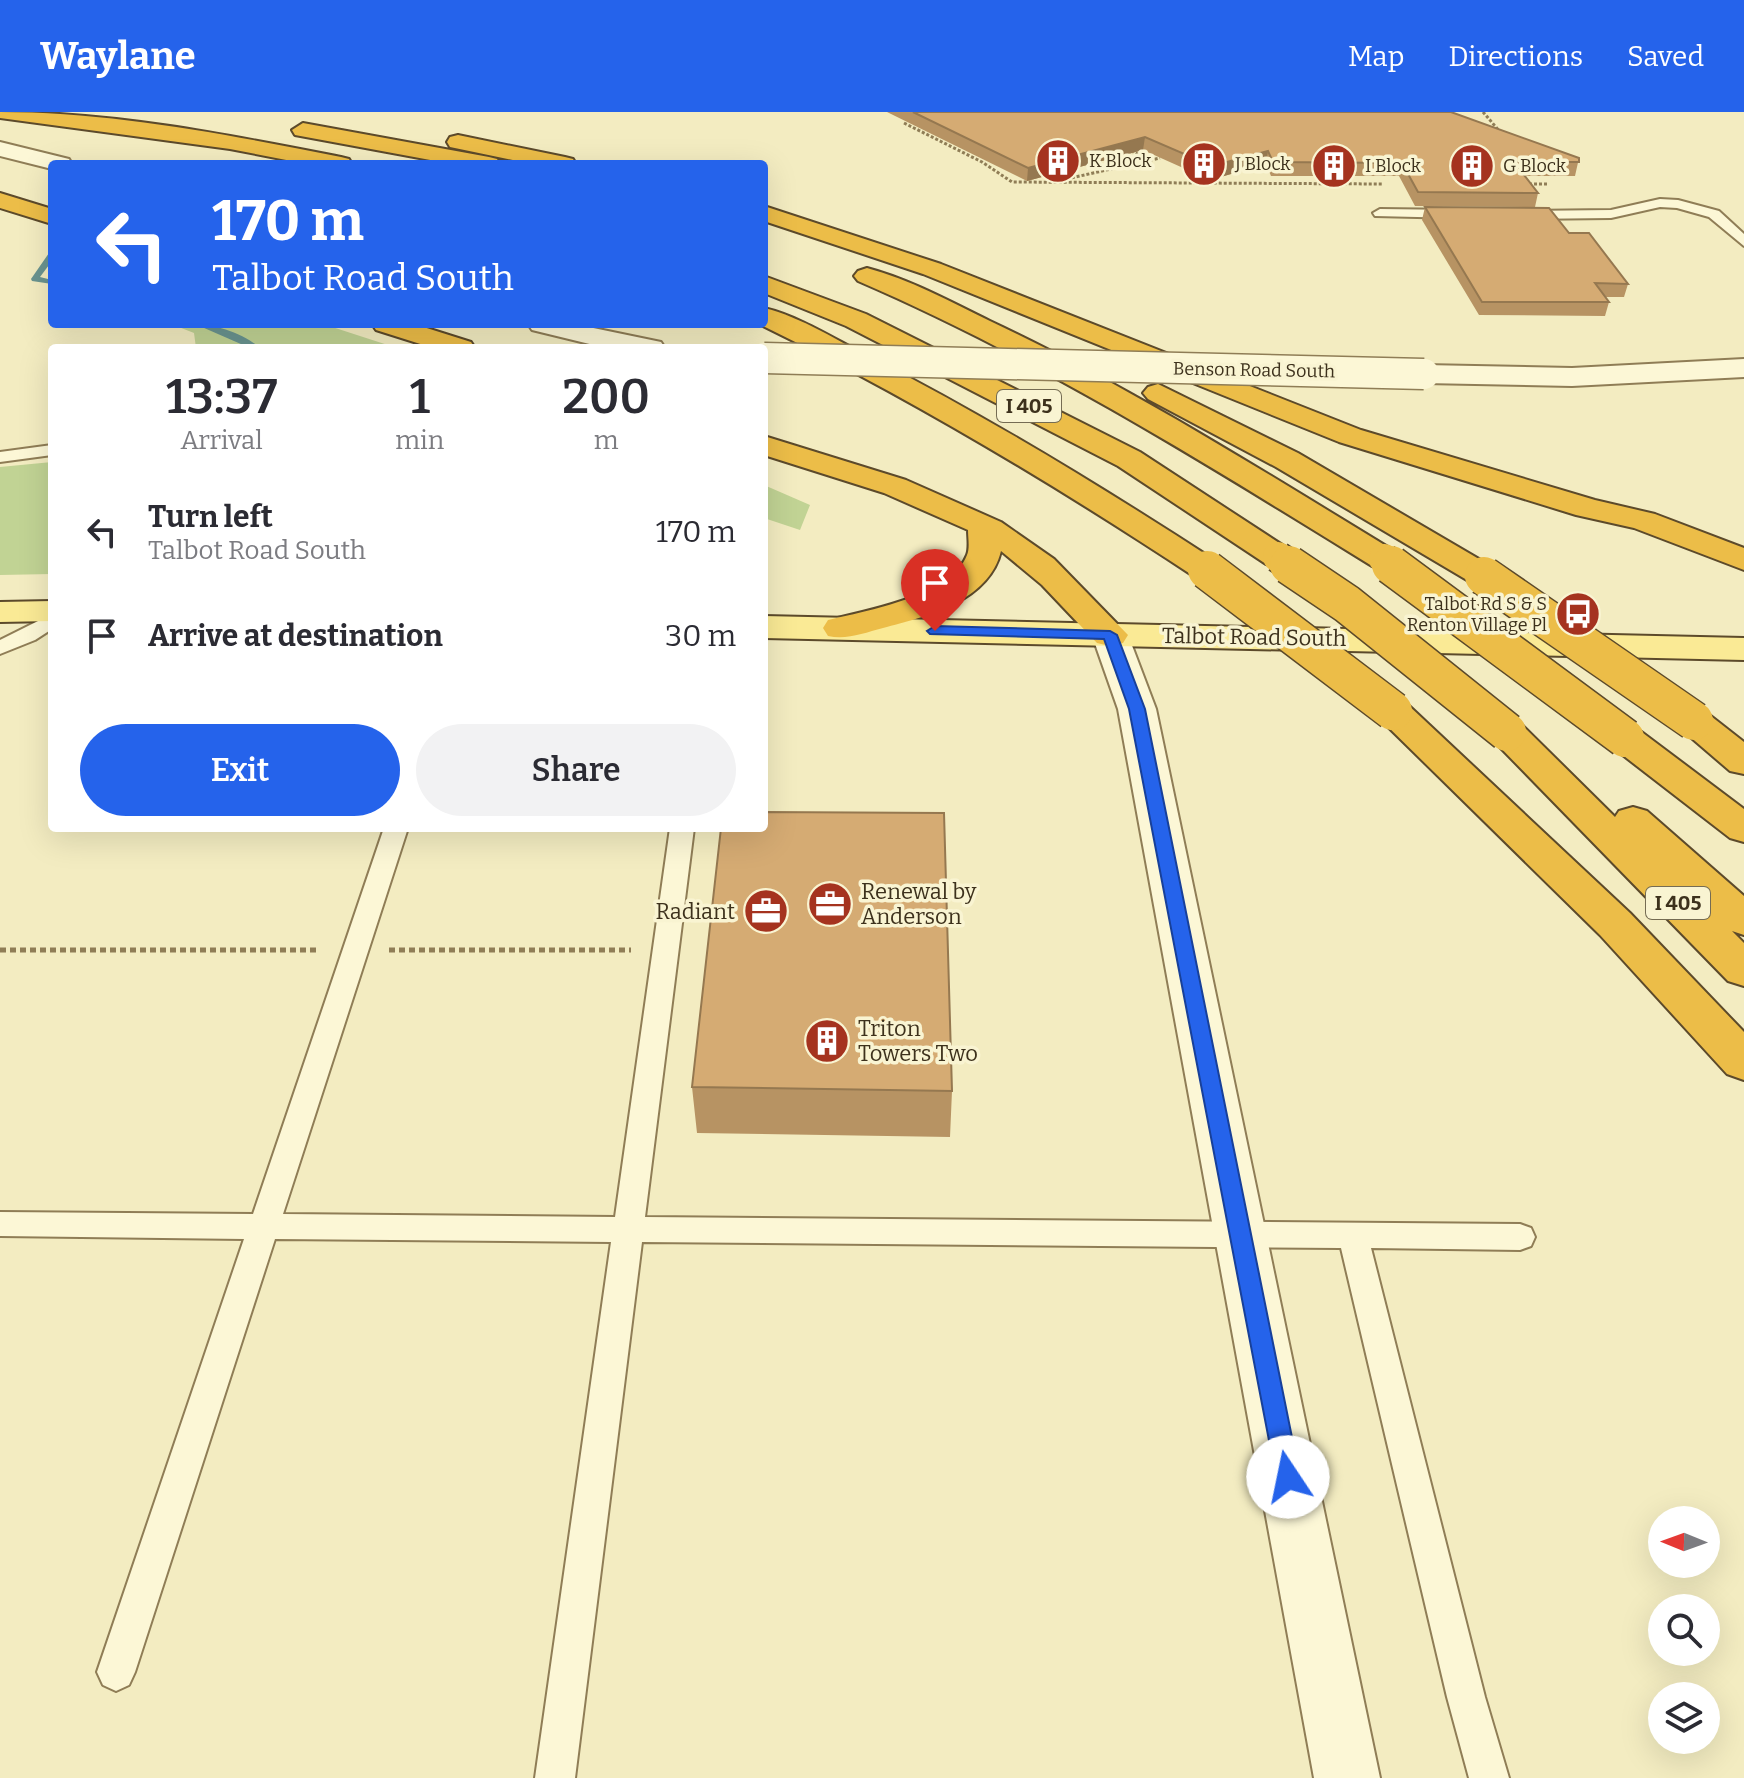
<!DOCTYPE html>
<style>
:root{--surface:#fff;--page:#f2f2f3;--text:#2b2b33;--muted:#7c7c81;--accent:#2563eb}
body{margin:0;font-family:Bitter,serif;background:var(--page);color:var(--text);height:100vh;display:flex;flex-direction:column;font-size:30px;white-space:nowrap}
*{box-sizing:border-box;margin:0}
p{font-size:26px;color:var(--muted)}
.icon{flex:none;width:44px;height:44px;fill:none;stroke:currentColor;stroke-width:2;stroke-linecap:round;stroke-linejoin:round}
.map{position:relative;flex:1;overflow:hidden}
.panel{position:absolute;left:48px;top:232px;width:720px;height:488px;display:flex;flex-direction:column;background:var(--surface);border-radius:8px;box-shadow:0 8px 32px #0002}
.panel>*{flex:none}
.top-card{position:absolute;left:48px;top:48px;width:720px;height:168px;border-radius:8px;box-shadow:0 8px 32px #0002;background:#2563eb;color:#fff;overflow:hidden}
.needle{width:52px;rotate:271deg}
.tools{position:absolute;left:1648px;top:1394px;display:grid;gap:16px}
.tools a{display:grid;place-items:center;width:72px;height:72px;border-radius:50%;background:var(--surface);box-shadow:0 8px 32px #0002;font-size:40px}
.pin{position:absolute;display:grid;place-items:center;width:68px;height:68px;color:#fff;margin:-82px -34px;border-radius:50% 50% 50% 0;rotate:-45deg;box-shadow:0 0 8px #0007}
.pin .icon{rotate:45deg}
.me{position:absolute;width:88px;margin:-44px;rotate:349deg;stroke-linejoin:round;filter:drop-shadow(0 0 6px #0008)}
.turn{display:flex;align-items:center;gap:28px;height:168px;padding:0 32px;font-size:36px}
.turn .icon{width:104px;height:104px;stroke-width:2.5}
.turn b{display:block;font-size:56px;line-height:68px}
.eta{display:flex;justify-content:space-evenly;align-items:center;height:136px;text-align:center}
.eta b{font-size:48px;font-weight:600;line-height:56px}
.action{display:flex;gap:16px;margin-top:auto;padding:16px 32px}
.action a{flex:1;height:92px;border-radius:48px;background:var(--accent);color:#fff;font-size:32px;font-weight:600;line-height:92px;text-align:center}
.action a+a{background:var(--page);color:var(--text)}
ul{padding:0;list-style:none}
li{display:flex;align-items:center;gap:24px;height:104px;padding:0 32px}
li div{flex:1}
li b{display:block;font-size:30px}
li em{font-style:normal}
header{display:flex;align-items:center;gap:48px;box-sizing:border-box;height:112px;padding:0 40px;background:var(--accent);color:#fff}
header strong{font-size:38px}
nav{display:flex;gap:44px;margin-inline-start:auto;font-size:28px}
.map>svg:first-child{display:block}
.green{fill:#c1d394}
.lines{fill:none;stroke-linecap:round;stroke-linejoin:round}
.stream{fill:#6a9490;fill-rule:evenodd}
.service-casing{stroke:#8f7d56;stroke-width:4}
.minor-casing{stroke:#8f7d56;stroke-width:4}
.tertiary-casing{stroke:#8f7d56;stroke-width:4}
.primary-casing{stroke:#5c4a2b;stroke-width:4}
.motorway-casing{stroke:#5c4a2b;stroke-width:4}
.path-far1{stroke:#8f7d56;stroke-width:3;stroke-dasharray:3 2;stroke-linecap:butt}
.path{stroke:#8f7d56;stroke-width:5;stroke-dasharray:6 4;stroke-linecap:butt}
.service{fill:#fcf7d6;fill-rule:evenodd}
.minor{fill:#fcf7d6;fill-rule:evenodd}
.tertiary{fill:#fcf7d6;fill-rule:evenodd}
.primary{fill:#faea95;fill-rule:evenodd}
.motorway{fill:#ecbd48;fill-rule:evenodd}
.tertiary-bridge-casing{stroke:#8f7d56;stroke-width:33;stroke-linecap:butt}
.motorway-bridge-far1-casing{stroke:#5c4a2b;stroke-width:33;stroke-linecap:butt}
.motorway-bridge-casing{stroke:#5c4a2b;stroke-width:41;stroke-linecap:butt}
.tertiary-bridge{stroke:#fcf7d6;stroke-width:30}
.motorway-bridge-far1{stroke:#ecbd48;stroke-width:30}
.motorway-bridge{stroke:#ecbd48;stroke-width:38}
.wall{fill:#b79363}
.shaded-wall{fill:#957850}
.building{fill:#d5ab73;stroke:#957850;stroke-width:2}
.route{fill:#2563eb;stroke:#184099;stroke-width:2}
.labels{text-anchor:middle;dominant-baseline:central;stroke-width:7;stroke-linejoin:round;paint-order:stroke}
.far-poi-label{font-size:18px;fill:#3d311c;stroke:#f9f4d2;text-anchor:start}
.far-street-label{font-size:18px;fill:#3d311c;stroke:#f9f4d2}
.shield{fill:#f9f4d2;stroke:#756c53;stroke-width:2}
.shield-label{font-size:20px;font-weight:bold;fill:#3d311c}
.street-label{font-size:22px;fill:#3d311c;stroke:#f9f4d2}
.poi-label{font-size:22px;fill:#3d311c;stroke:#f9f4d2;text-anchor:start}
</style>
<header>
<strong>Waylane</strong>
<nav><a>Map</a><a>Directions</a><a>Saved</a></nav>
</header>
<div class="map">
<svg width="1744" height="1666" viewBox="0 0 1744 1666">
<rect width="100%" height="100%" fill="#f3ecc1"/>
<path class="green" d="M 171,212 L 323,212 L 397,236 L 196,236 L 194,221 Z
M 52,350 L 52,462 L 0,463 L 0,355 Z
M 764,373 L 810,393 L 800,418 L 764,406 Z"/>
<g class="lines">
<path class="stream" d="M 49,141 L 52,141 L 52,149 L 40,165 L 52,168 L 52,172 L 32,169 L 31,167 Z
M 195,212 C 215,212 245,222 260,236 L 250,236 Z"/>
<g class="service-casing">
<path id="service" d="M 1660,87 L 1678,88 L 1719,99 L 1744,122 L 1744,134 L 1709,105 L 1677,96 L 1660,95 L 1611,106 L 1522,107 L 1515,103 L 1522,99 L 1611,98 Z
M 1380,97 L 1459,98 L 1466,102 L 1459,106 L 1375,104 L 1373,101 Z
M 52,333 L 52,343 L 0,350 L 0,340 Z
M 52,502 L 52,517 L 35,528 L 0,542 L 0,528 Z
M 384,716 L 408,716 L 283,1102 L 615,1105 L 670,716 L 694,716 L 645,1105 L 1520,1112 L 1531,1116 L 1535,1125 L 1531,1134 L 1520,1138 L 1371,1136 L 1485,1585 L 1509,1666 L 1469,1666 L 1447,1585 L 1341,1136 L 642,1130 L 575,1666 L 535,1666 L 611,1130 L 275,1127 L 135,1560 L 129,1573 L 116,1579 L 103,1573 L 97,1560 L 244,1127 L 0,1124 L 0,1100 L 253,1102 Z"/>
</g>
<g class="minor-casing">
<path id="minor" d="M 1110,512 L 1123,515 L 1128,523 L 1156,597 L 1380,1666 L 1314,1666 L 1118,597 L 1092,523 L 1097,515 Z"/>
</g>
<g class="tertiary-casing">
<path id="tertiary" d="M 0,30 L 69,47 L 72,52 L 52,52 L 52,57 L 0,44 Z
M 528,212 L 574,212 L 661,230 L 665,236 L 606,236 L 532,218 Z
M 1744,247 L 1744,265 L 1572,274 L 1424,271 L 1414,268 L 1410,262 L 1414,256 L 1424,253 L 1572,256 Z"/>
</g>
<g class="primary-casing">
<path id="primary" d="M 52,489 L 52,509 L 0,510 L 0,490 Z
M 764,504 L 1744,526 L 1744,548 L 764,526 Z"/>
</g>
<g class="motorway-casing">
<path id="motorway" d="M 0,0 C 114,0 229,23 341,45 L 349,47 L 352,52 L 307,52 L 230,37 L 0,6 Z
M 303,11 L 489,45 L 497,47 L 500,52 L 452,52 L 295,23 L 292,18 Z
M 458,23 L 565,45 L 573,47 L 576,52 L 532,52 L 450,35 L 447,30 L 450,25 Z
M 0,81 L 52,97 L 52,112 L 0,96 Z
M 764,94 L 941,152 L 1361,318 L 1595,388 L 1655,402 L 1744,436 L 1744,458 L 1634,416 L 1576,403 L 1339,330 L 923,162 L 764,109 Z
M 867,156 C 909,167 951,190 990,209 C 1131,275 1263,359 1396,440 L 1401,447 L 1396,454 L 1384,457 L 1372,454 C 1205,351 1039,247 858,169 L 854,164 L 858,159 Z
M 764,164 L 866,202 L 1140,340 L 1290,438 L 1295,445 L 1290,452 L 1278,455 L 1266,452 L 1118,354 L 846,214 L 764,181 Z
M 764,196 C 802,205 839,230 874,247 C 993,308 1107,378 1219,451 L 1224,458 L 1219,465 L 1207,468 L 1195,465 C 1054,372 911,286 759,212 L 764,212 Z
M 372,212 L 414,212 L 471,230 L 475,236 L 433,236 L 376,218 Z
M 1158,272 L 1298,341 L 1496,457 L 1501,464 L 1496,471 L 1484,474 L 1472,471 L 1276,355 L 1148,287 L 1143,281 L 1148,275 Z
M 764,324 L 906,368 L 1001,410 L 1054,447 L 1128,523 L 1123,531 L 1110,534 L 1097,531 L 1042,473 L 1001,439 C 989,489 926,505 883,516 C 864,521 847,528 828,524 L 823,516 L 828,508 C 866,499 951,484 967,443 C 970,436 968,426 968,418 L 884,381 L 764,343 Z
M 1393,588 L 1406,591 L 1630,801 L 1744,920 L 1744,968 L 1727,962 L 1600,823 L 1380,607 L 1374,599 L 1380,591 Z
M 1694,598 L 1707,601 L 1744,630 L 1744,662 L 1730,659 L 1681,617 L 1675,609 L 1681,601 Z
M 1507,608 L 1521,612 L 1615,705 L 1619,699 L 1633,695 L 1647,699 L 1744,784 L 1744,823 L 1732,819 L 1744,831 L 1744,874 L 1728,869 L 1493,628 L 1488,620 L 1493,612 Z
M 1625,614 L 1639,618 L 1744,697 L 1744,730 L 1730,726 L 1611,634 L 1606,626 L 1611,618 Z"/>
</g>
<path class="path-far1" d="M 1483,0 L 1501,21
M 904,11 L 982,50 L 1012,70 L 1382,72
M 1131,39 L 1151,48
M 1062,68 L 1160,46
M 1524,72 L 1547,72"/>
<path class="path" d="M 0,838 L 319,838
M 389,838 L 631,838"/>
<use href="#service" class="service"/>
<use href="#minor" class="minor"/>
<use href="#tertiary" class="tertiary"/>
<use href="#primary" class="primary"/>
<use href="#motorway" class="motorway"/>
<g class="tertiary-bridge-casing">
<path id="tertiary-bridge" d="M 764,246 L 1424,262"/>
</g>
<g class="motorway-bridge-far1-casing">
<path id="motorway-bridge-far1" d="M 1278,445 L 1292,455
M 1384,447 L 1394,455"/>
</g>
<g class="motorway-bridge-casing">
<path id="motorway-bridge" d="M 1289,453 L 1347,492 L 1507,620
M 1391,453 L 1625,626
M 1207,458 L 1393,599
M 1484,464 L 1694,609"/>
</g>
<use href="#tertiary-bridge" class="tertiary-bridge"/>
<use href="#motorway-bridge-far1" class="motorway-bridge-far1"/>
<use href="#motorway-bridge" class="motorway-bridge"/>
</g>
<path class="wall" d="M 887,0 L 1451,0 L 1579,46 L 1575,64 L 1525,64 L 1538,81 L 1535,95 L 1415,94 L 1399,64 L 1271,64 L 1266,52 L 1210,68 L 1143,38 L 1027,69 Z
M 1425,95 L 1569,121 L 1628,172 L 1624,185 L 1605,185 L 1609,190 L 1605,204 L 1479,203 L 1422,108 Z
M 692,975 L 952,979 L 950,1025 L 697,1021 Z"/>
<path class="shaded-wall" d="M 1145,25 L 1143,38 L 1027,69 L 1028,56 Z
M 1268,39 L 1266,52 L 1210,68 L 1212,54 Z"/>
<path class="building" d="M 913,0 L 1451,0 L 1579,46 L 1579,50 L 1514,50 L 1538,81 L 1418,80 L 1402,51 L 1273,50 L 1268,39 L 1212,54 L 1145,25 L 1028,56 Z
M 1425,95 L 1549,96 L 1569,121 L 1589,121 L 1628,172 L 1595,171 L 1609,190 L 1482,190 Z
M 764,700 L 944,701 L 952,979 L 692,975 L 721,716 L 764,716 Z"/>
<path class="route" d="M 935,514 L 1110,519 L 1117,523 L 1145,597 L 1300,1365 L 1296,1372 L 1288,1376 L 1279,1372 L 1276,1365 L 1129,597 L 1104,527 L 930,522 L 927,519 Z"/>
<defs>
<g id="building-disc" transform="scale(2.3)"><circle r="9.5" fill="#a5331f" stroke="#f9f4d2"/><path d="M-4-6H4V6H1V3H-1V6H-4ZM-2.5-4.3h1.7v1.8h-1.7ZM.8-4.3h1.7v1.8H.8ZM-2.5-1h1.7V.8h-1.7ZM.8-1h1.7V.8H.8Z" fill="#fff"/></g>
<g id="bus-disc" transform="scale(2.3)"><circle r="9.5" fill="#a5331f" stroke="#f9f4d2"/><path d="M-5-6H5V4H4V6H2V4H-2V6H-4V4H-5ZM-3.5-4V0h7V-4ZM-3.5 1.2v1.5H-2V1.2ZM2 1.2v1.5H3.5V1.2Z" fill="#fff"/></g>
<g id="office-disc" transform="scale(2.3)"><circle r="9.5" fill="#a5331f" stroke="#f9f4d2"/><path d="M-6-3h4V-5.5h4V-3h4V5H-6ZM-1-4.5V-3h2v-1.5ZM-6 0V1H6V0Z" fill="#fff"/></g>
</defs>
<g fill-rule="evenodd">
<use href="#building-disc" x="1058" y="49"/>
<use href="#building-disc" x="1204" y="52"/>
<use href="#building-disc" x="1334" y="54"/>
<use href="#building-disc" x="1472" y="54"/>
<use href="#bus-disc" x="1578" y="502"/>
<use href="#office-disc" x="830" y="792"/>
<use href="#office-disc" x="766" y="799"/>
<use href="#building-disc" x="827" y="929"/>
</g>
<g class="labels">
<g class="far-poi-label">
<text x="1089" y="49">K Block</text>
<text x="1235" y="52">J Block</text>
<text x="1365" y="54">I Block</text>
<text x="1503" y="54">G Block</text>
<text x="1547" y="492" text-anchor="end">Talbot Rd S &amp; S<tspan x="1547" dy="21">Renton Village Pl</tspan></text>
</g>
<g class="far-street-label">
<text transform="translate(1254 258) rotate(1)">Benson Road South</text>
</g>
<g class="shield">
<rect x="997" y="278" width="64" height="32" rx="6"/>
<rect x="1646" y="775" width="64" height="32" rx="6"/>
</g>
<g class="shield-label">
<text x="1029" y="294">I 405</text>
<text x="1678" y="791">I 405</text>
</g>
<g class="street-label">
<text transform="translate(1254 525) rotate(1)">Talbot Road South</text>
</g>
<g class="poi-label">
<text x="861" y="779">Renewal by<tspan x="861" dy="25">Anderson</tspan></text>
<text x="735" y="799" text-anchor="end">Radiant</text>
<text x="858" y="916">Triton<tspan x="858" dy="25">Towers Two</tspan></text>
</g>
</g>
</svg>
<div class="tools">
<a><svg class="needle" viewBox="-14 -14 28 28"><path d="M0-13l5 13h-10z" fill="#e53935"/><path d="M0 13l5-13h-10z" fill="#7c7c81"/></svg></a>
<a><svg class="icon" aria-label="search" viewBox="0 0 24 24"><circle cx="10" cy="10" r="6"/><path d="M15 15l6 6"/></svg></a>
<a><svg class="icon" aria-label="layers" viewBox="0 0 24 24"><path d="M12 4l9 5-9 5-9-5zM3 14l9 5 9-5"/></svg></a>
</div>
<div class="pin" style="left:935px;top:519px;background:#d93025"><svg class="icon" aria-label="arrive" viewBox="0 0 24 24"><path d="M6 21V4h12l-3 4 3 4H6"/></svg></div>
<svg class="me" style="left:1288px;top:1365px" viewBox="-20 -20 40 40"><circle r="19" fill="#fff"/><path d="M0-13L10 11 0 6-10 11z" fill="#2563eb"/></svg>
<div class="top-card">
<div class="turn"><svg class="icon" aria-label="left" viewBox="0 0 24 24"><path d="M17 20v-9H6M10 6l-5 5 5 5"/></svg><div><b>170 m</b>Talbot Road South</div></div>
</div>
<section class="panel">
<div class="eta">
<div><b>13:37</b><p>Arrival</p></div>
<div><b>1</b><p>min</p></div>
<div><b>200</b><p>m</p></div>
</div>
<ul>
<li><svg class="icon" aria-label="left" viewBox="0 0 24 24"><path d="M17 20v-9H6M10 6l-5 5 5 5"/></svg><div><b>Turn left</b><p>Talbot Road South</p></div><em>170 m</em></li>
<li><svg class="icon" aria-label="arrive" viewBox="0 0 24 24"><path d="M6 21V4h12l-3 4 3 4H6"/></svg><div><b>Arrive at destination</b></div><em>30 m</em></li>
</ul>
<div class="action"><a>Exit</a><a>Share</a></div>
</section>
</div>
